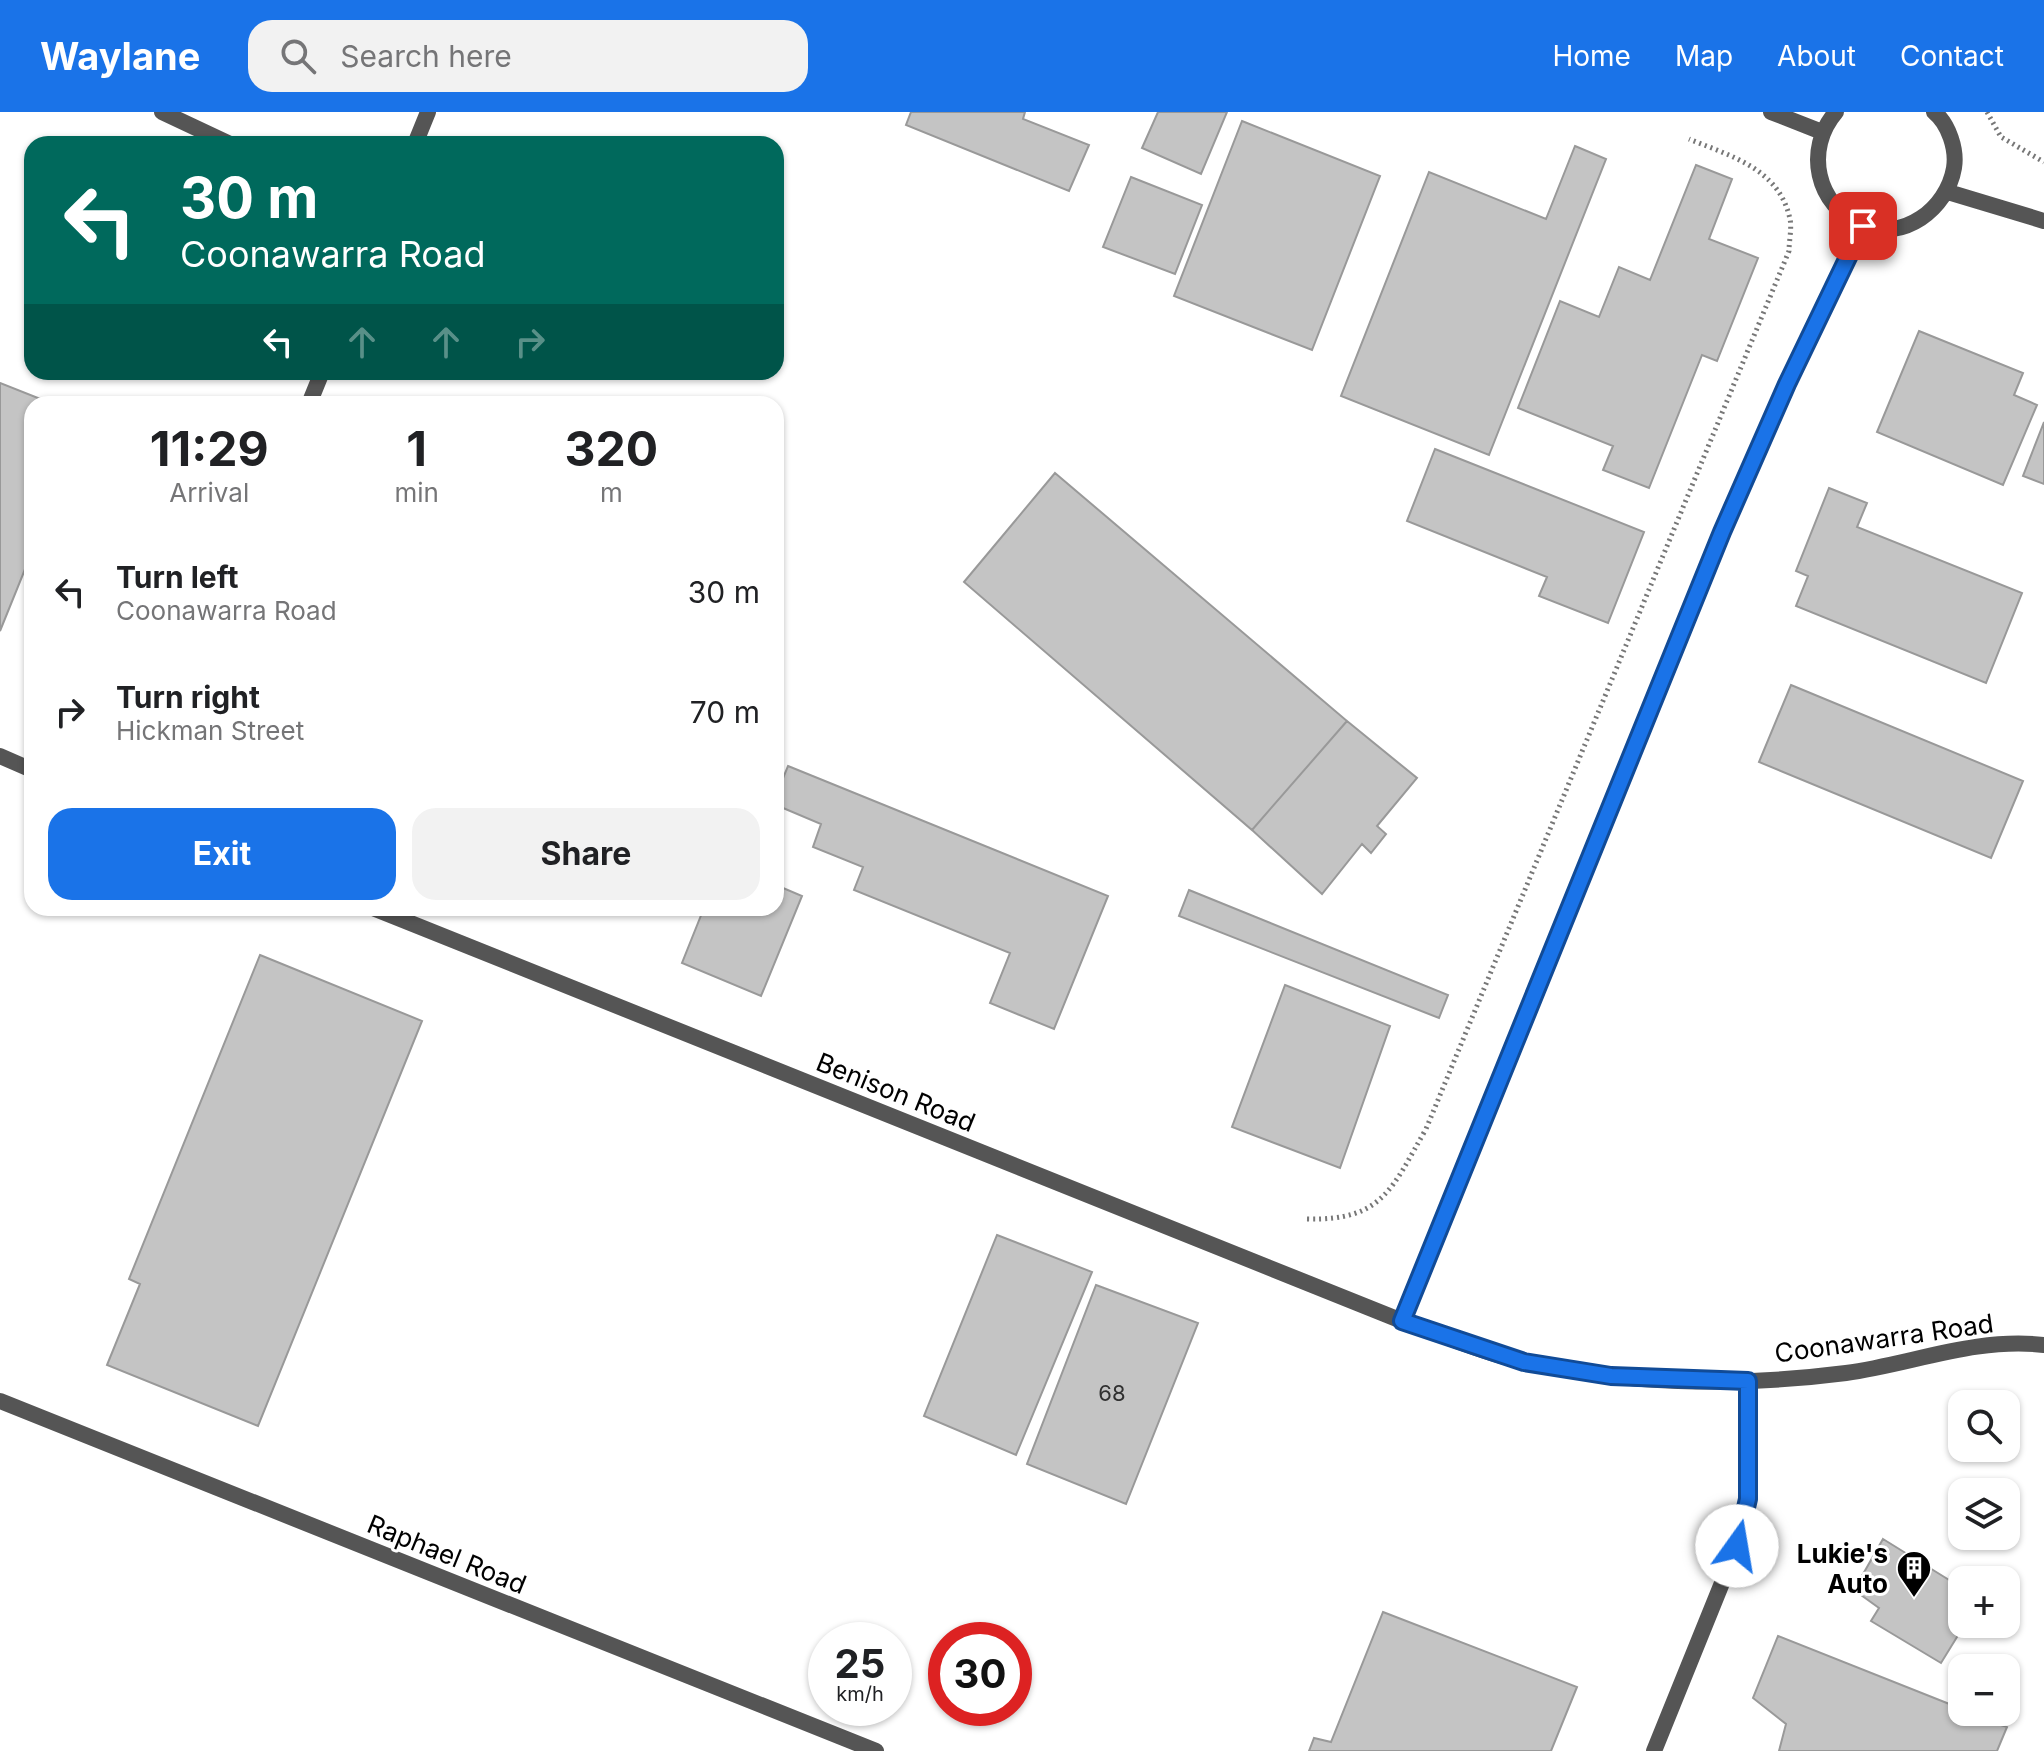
<!DOCTYPE html>
<meta charset="utf-8">
<style>
:root{--surface:#fff;--page:#f2f2f2;--text:#202124;--muted:#757577;--accent:#1a73e8}
body{margin:0;font-family:Inter,sans-serif;background:var(--page);color:var(--text);height:100vh;display:flex;flex-direction:column;font-size:30px;white-space:nowrap}
*{box-sizing:border-box;margin:0}
p{font-size:26px;color:var(--muted)}
.icon{flex:none;width:44px;height:44px;fill:none;stroke:currentColor;stroke-width:2;stroke-linecap:round;stroke-linejoin:round}
.map{position:relative;flex:1;overflow:hidden}
.panel{position:absolute;left:24px;top:284px;width:760px;height:520px;display:flex;flex-direction:column;background:var(--surface);border-radius:24px;box-shadow:0 2px 6px #0004}
.panel>*{flex:none}
.banner{position:absolute;left:24px;top:24px;width:760px;height:244px;border-radius:24px;box-shadow:0 2px 6px #0004;background:#00695c;color:#fff;overflow:hidden}
.tools{position:absolute;left:1948px;top:1278px;display:grid;gap:16px}
.tools a{display:grid;place-items:center;width:72px;height:72px;border-radius:16px;background:var(--surface);box-shadow:0 2px 6px #0004;font-size:40px}
.speed{position:absolute;left:808px;top:1510px;display:flex;gap:16px;font-size:40px;font-weight:700;text-align:center}
.speed>*{display:grid;place-content:center;width:104px;height:104px;border-radius:50%;background:var(--surface);box-shadow:0 2px 6px #0004;line-height:1}
.speed small{font-size:20px;font-weight:400}
.speed .limit{border:12px solid #d22;background:#fff;color:#111}
.pin{position:absolute;display:grid;place-items:center;width:68px;height:68px;color:#fff;margin:-34px;border-radius:16px;box-shadow:0 4px 12px #0006}
.me{position:absolute;width:88px;margin:-44px;rotate:13deg;stroke-linejoin:round;filter:drop-shadow(0 0 6px #0008)}
.turn{display:flex;align-items:center;gap:28px;height:168px;padding:0 24px;font-size:36px}
.turn .icon{width:104px;height:104px;stroke-width:2.5}
.turn b{display:block;font-size:56px;line-height:68px}
.lanes{display:flex;align-items:center;height:76px;padding:0 24px;background:#0003;justify-content:center;gap:40px;direction:ltr}
.lanes .off{opacity:.35}
.eta{display:flex;justify-content:space-evenly;align-items:center;height:136px;text-align:center}
.eta b{font-size:48px;font-weight:700;line-height:56px}
.cta{display:flex;gap:16px;margin-top:auto;padding:16px 24px}
.cta a{flex:1;height:92px;border-radius:24px;background:var(--accent);color:#fff;font-size:32px;font-weight:700;line-height:92px;text-align:center}
.cta a+a{background:var(--page);color:var(--text)}
ul{padding:0;list-style:none}
li{display:flex;align-items:center;gap:24px;height:120px;padding:0 24px}
li div{flex:1}
li b{display:block;font-size:30px}
li em{font-style:normal}
header{display:flex;align-items:center;gap:48px;box-sizing:border-box;height:112px;padding:0 40px;background:var(--accent);color:#fff}
header strong{font-size:38px}
nav{display:flex;gap:44px;margin-inline-start:auto;font-size:28px}
.search{width:560px;height:72px;background:var(--page);display:flex;align-items:center;gap:20px;box-sizing:border-box;padding:0 28px;border-radius:24px;color:var(--muted);font-size:30px}
.map>svg:first-child{display:block}
.building{fill:#c4c4c4;stroke:#999;stroke-width:2}
.lines{fill:none;stroke-linecap:round;stroke-linejoin:round}
.path{stroke:#777;stroke-width:5;stroke-dasharray:2 4;stroke-linecap:butt}
.street{stroke:#555;stroke-width:16}
.route-casing{stroke:#114b97;stroke-width:20}
.route{stroke:#1a73e8;stroke-width:14}
.labels{text-anchor:middle;dominant-baseline:central;stroke-width:6;stroke-linejoin:round;paint-order:stroke}
.number-label{font-size:22px;fill:#313131}
.street-label{font-size:26px;fill:#000;stroke:#fff}
.poi-label{font-size:26px;font-weight:bold;fill:#000;stroke:#fff;text-anchor:end}
</style>
<header>
<strong>Waylane</strong>
<div class="search"><svg class="icon" aria-label="search" viewBox="0 0 24 24"><circle cx="10" cy="10" r="6"/><path d="M15 15l6 6"/></svg>Search here</div>
<nav><a>Home</a><a>Map</a><a>About</a><a>Contact</a></nav>
</header>
<div class="map">
<svg width="2044" height="1639" viewBox="0 0 2044 1639">
<rect width="100%" height="100%" fill="#fff"/>
<path class="building" d="M 911,0 L 1025,0 L 1023,7 L 1089,33 L 1069,79 L 906,13 Z
M 1158,0 L 1227,0 L 1201,62 L 1142,36 Z
M 1242,9 L 1380,64 L 1312,238 L 1174,184 Z
M 1575,34 L 1606,47 L 1489,343 L 1341,284 L 1429,60 L 1546,107 Z
M 1696,53 L 1732,67 L 1709,127 L 1758,146 L 1717,249 L 1702,243 L 1649,376 L 1603,358 L 1613,334 L 1518,296 L 1560,189 L 1599,205 L 1619,155 L 1650,168 Z
M 1131,65 L 1202,93 L 1175,162 L 1103,135 Z
M 1919,219 L 2023,261 L 2014,283 L 2037,293 L 2003,373 L 1877,320 Z
M 0,271 L 53,292 L 32,292 L 32,440 L 0,519 Z
M 2044,310 L 2044,372 L 2023,364 Z
M 1435,337 L 1644,420 L 1608,511 L 1539,484 L 1547,465 L 1407,409 Z
M 1055,361 L 1347,609 L 1252,718 L 964,470 Z
M 1829,376 L 1867,391 L 1857,415 L 2022,481 L 1986,571 L 1796,494 L 1808,464 L 1796,459 Z
M 1791,573 L 2023,669 L 1991,746 L 1759,650 Z
M 1347,609 L 1417,666 L 1377,714 L 1386,722 L 1371,741 L 1362,732 L 1322,782 L 1252,718 Z
M 788,654 L 1108,784 L 1054,917 L 990,891 L 1010,841 L 854,778 L 863,755 L 813,735 L 821,712 L 776,693 L 776,683 Z
M 776,773 L 802,784 L 761,884 L 682,851 L 704,796 L 776,796 Z
M 1189,778 L 1448,883 L 1439,906 L 1179,804 Z
M 260,843 L 422,909 L 258,1314 L 107,1253 L 140,1172 L 129,1167 Z
M 1285,873 L 1390,914 L 1340,1056 L 1232,1015 Z
M 997,1123 L 1092,1160 L 1016,1343 L 924,1304 Z
M 1096,1173 L 1198,1211 L 1126,1392 L 1027,1352 Z
M 1883,1427 L 1962,1476 L 1962,1512 L 1965,1512 L 1941,1551 L 1871,1509 L 1879,1496 L 1854,1478 Z
M 1383,1500 L 1577,1575 L 1551,1639 L 1309,1639 L 1314,1626 L 1331,1630 Z
M 1778,1524 L 1962,1597 L 1962,1600 L 2007,1615 L 1997,1639 L 1779,1639 L 1786,1612 L 1753,1586 Z"/>
<g class="lines">
<path class="path" d="M 1987,0 L 2001,25 L 2044,50
M 1307,1107 C 1383,1109 1392,1076 1426,1017 L 1789,139 C 1789,129 1792,116 1790,107 C 1779,56 1730,44 1689,27"/>
<path class="street" d="M 162,0 L 230,32
M 1771,0 L 1822,20
M 1836,0 C 1804,37 1816,94 1862,113 C 1903,130 1947,97 1954,56 C 1957,38 1949,12 1934,0
M 415,32 L 428,0
M 1948,80 L 2044,109
M 309,292 L 322,260
M 0,644 L 32,658
M 373,796 L 1402,1209 C 1438,1221 1475,1238 1512,1247 C 1619,1273 1737,1275 1846,1261 C 1912,1252 1975,1225 2044,1233
M 1402,1209 L 1722,420 L 1787,272 L 1863,114
M 0,1289 L 876,1639
M 1654,1639 L 1737,1434 L 1748,1387 L 1748,1269"/>
</g>
<g class="lines">
<g class="route-casing">
<path id="route" d="M 1737,1434 L 1748,1387 L 1748,1269 L 1611,1264 L 1524,1250 L 1402,1209 L 1722,420 L 1787,272 L 1863,114"/>
</g>
<use href="#route" class="route"/>
</g>
<defs>
<g id="building-pin" transform="scale(1.8)"><path d="M0 17L-7.5 6A9.5 9.5 0 1 1 7.5 6Z" fill="#000" stroke="#fff"/><path d="M-4-6H4V6H1V3H-1V6H-4ZM-2.5-4.3h1.7v1.8h-1.7ZM.8-4.3h1.7v1.8H.8ZM-2.5-1h1.7V.8h-1.7ZM.8-1h1.7V.8H.8Z" fill="#fff"/></g>
</defs>
<g fill-rule="evenodd">
<use href="#building-pin" x="1914" y="1456"/>
</g>
<g class="labels">
<g class="number-label">
<text x="1112" y="1281">68</text>
</g>
<g class="street-label">
<text transform="translate(896 980) rotate(22)">Benison Road</text>
<text transform="translate(1884 1226) rotate(-8)">Coonawarra Road</text>
<text transform="translate(447 1442) rotate(22)">Raphael Road</text>
</g>
<g class="poi-label">
<text x="1888" y="1441">Lukie's<tspan x="1888" dy="30">Auto</tspan></text>
</g>
</g>
</svg>
<div class="tools">
<a><svg class="icon" aria-label="search" viewBox="0 0 24 24"><circle cx="10" cy="10" r="6"/><path d="M15 15l6 6"/></svg></a>
<a><svg class="icon" aria-label="layers" viewBox="0 0 24 24"><path d="M12 4l9 5-9 5-9-5zM3 14l9 5 9-5"/></svg></a>
<a>+</a>
<a>−</a>
</div>
<div class="speed"><div>25<small>km/h</small></div><div class="limit">30</div></div>
<div class="pin" style="left:1863px;top:114px;background:#d93025"><svg class="icon" aria-label="arrive" viewBox="0 0 24 24"><path d="M6 21V4h12l-3 4 3 4H6"/></svg></div>
<svg class="me" style="left:1737px;top:1434px" viewBox="-20 -20 40 40"><circle r="19" fill="#fff"/><path d="M0-13L10 11 0 6-10 11z" fill="#1a73e8"/></svg>
<div class="banner">
<div class="turn"><svg class="icon" aria-label="left" viewBox="0 0 24 24"><path d="M17 20v-9H6M10 6l-5 5 5 5"/></svg><div><b>30 m</b>Coonawarra Road</div></div>
<div class="lanes"><svg class="icon" aria-label="left" viewBox="0 0 24 24"><path d="M17 20v-9H6M10 6l-5 5 5 5"/></svg><svg class="icon off" aria-label="ahead" viewBox="0 0 24 24"><path d="M12 20V5M6 11l6-6 6 6"/></svg><svg class="icon off" aria-label="ahead" viewBox="0 0 24 24"><path d="M12 20V5M6 11l6-6 6 6"/></svg><svg class="icon off" aria-label="right" viewBox="0 0 24 24"><path d="M7 20v-9h11M14 6l5 5-5 5"/></svg></div>
</div>
<section class="panel">
<div class="eta">
<div><b>11:29</b><p>Arrival</p></div>
<div><b>1</b><p>min</p></div>
<div><b>320</b><p>m</p></div>
</div>
<ul>
<li><svg class="icon" aria-label="left" viewBox="0 0 24 24"><path d="M17 20v-9H6M10 6l-5 5 5 5"/></svg><div><b>Turn left</b><p>Coonawarra Road</p></div><em>30 m</em></li>
<li><svg class="icon" aria-label="right" viewBox="0 0 24 24"><path d="M7 20v-9h11M14 6l5 5-5 5"/></svg><div><b>Turn right</b><p>Hickman Street</p></div><em>70 m</em></li>
</ul>
<div class="cta"><a>Exit</a><a>Share</a></div>
</section>
</div>
